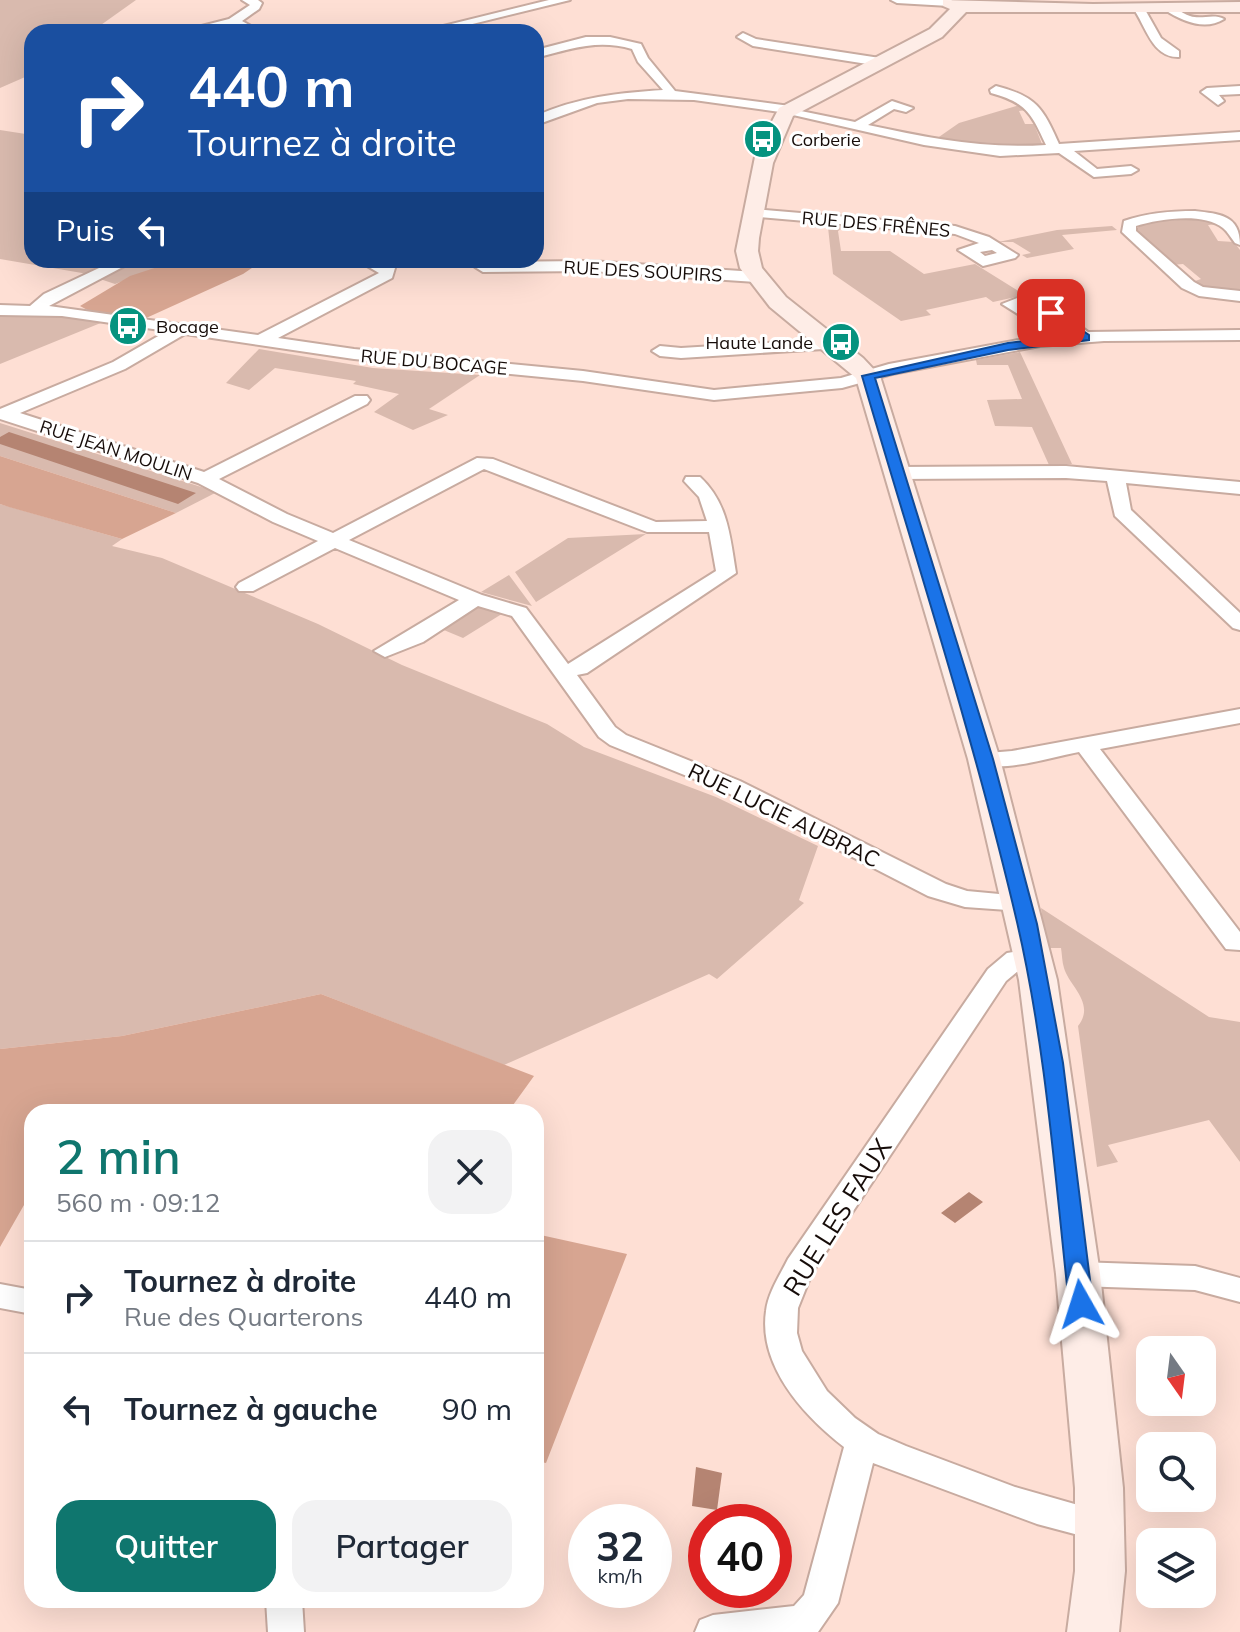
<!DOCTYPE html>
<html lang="fr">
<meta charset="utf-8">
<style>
:root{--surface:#fff;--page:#f2f2f3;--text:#1f2937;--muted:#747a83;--line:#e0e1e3;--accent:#0f766e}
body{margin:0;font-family:Mulish,sans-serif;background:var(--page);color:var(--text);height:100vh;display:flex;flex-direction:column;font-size:30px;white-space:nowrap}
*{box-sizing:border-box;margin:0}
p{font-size:26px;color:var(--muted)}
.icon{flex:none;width:44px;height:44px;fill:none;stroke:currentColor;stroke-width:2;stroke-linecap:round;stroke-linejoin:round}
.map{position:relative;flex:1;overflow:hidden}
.sheet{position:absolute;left:24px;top:1104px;width:520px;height:504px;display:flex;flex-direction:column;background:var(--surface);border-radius:24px;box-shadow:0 8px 32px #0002}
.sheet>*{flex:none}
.top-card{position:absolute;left:24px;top:24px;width:520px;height:244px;border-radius:24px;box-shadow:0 8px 32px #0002;background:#1a4fa0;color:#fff;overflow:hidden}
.needle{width:52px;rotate:166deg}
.fabs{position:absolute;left:1136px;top:1336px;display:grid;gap:16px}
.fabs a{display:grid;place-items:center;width:80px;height:80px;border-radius:16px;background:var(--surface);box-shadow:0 8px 32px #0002;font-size:40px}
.speed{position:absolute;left:568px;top:1504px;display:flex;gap:16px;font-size:40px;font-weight:700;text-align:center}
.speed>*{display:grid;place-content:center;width:104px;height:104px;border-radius:50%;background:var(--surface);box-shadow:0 8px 32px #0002;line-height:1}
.speed small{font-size:20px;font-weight:400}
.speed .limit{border:12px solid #d22;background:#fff;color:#111}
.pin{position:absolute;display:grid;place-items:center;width:68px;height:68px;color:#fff;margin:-34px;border-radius:16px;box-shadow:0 4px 12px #0006}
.me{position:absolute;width:88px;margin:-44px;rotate:354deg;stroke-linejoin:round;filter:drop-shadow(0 0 6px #0008)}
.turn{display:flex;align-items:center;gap:28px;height:168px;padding:0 32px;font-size:36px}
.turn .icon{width:104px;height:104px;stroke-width:2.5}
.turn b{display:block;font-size:56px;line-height:68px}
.then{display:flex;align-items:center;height:76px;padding:0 32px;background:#0003;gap:16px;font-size:30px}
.round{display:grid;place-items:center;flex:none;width:84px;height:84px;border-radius:24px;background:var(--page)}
.overview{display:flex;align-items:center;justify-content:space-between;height:136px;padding:0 32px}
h1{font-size:48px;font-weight:600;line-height:60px;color:var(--accent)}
.action{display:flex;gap:16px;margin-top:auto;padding:16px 32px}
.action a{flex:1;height:92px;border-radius:24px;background:var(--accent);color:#fff;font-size:32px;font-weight:600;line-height:92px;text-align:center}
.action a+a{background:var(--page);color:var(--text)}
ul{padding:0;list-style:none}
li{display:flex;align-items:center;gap:24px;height:112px;padding:0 32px;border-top:2px solid var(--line)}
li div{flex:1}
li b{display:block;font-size:30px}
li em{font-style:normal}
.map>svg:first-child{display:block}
.green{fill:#d9baae}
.forest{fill:#d7a591}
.water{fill:#b58472}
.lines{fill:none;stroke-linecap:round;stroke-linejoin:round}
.street-casing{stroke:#c8aba0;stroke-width:4}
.secondary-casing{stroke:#c8aba0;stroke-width:4}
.street{fill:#fff;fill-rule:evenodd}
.secondary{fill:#feede7;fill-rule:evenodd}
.route{fill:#1a73e8;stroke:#114b97;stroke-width:2}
.labels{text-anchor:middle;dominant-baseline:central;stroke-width:6;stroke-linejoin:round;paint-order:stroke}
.far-poi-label{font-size:18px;fill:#160c09;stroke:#fff;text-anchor:start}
.far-street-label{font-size:18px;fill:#160c09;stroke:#fff}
.street-label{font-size:22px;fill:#160c09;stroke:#fff}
.near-street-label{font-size:26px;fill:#160c09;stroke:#fff}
</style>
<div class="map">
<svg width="1240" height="1632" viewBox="0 0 1240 1632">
<rect width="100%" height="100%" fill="#fedfd4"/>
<path class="green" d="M 0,0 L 136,0 L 91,32 L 32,32 L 32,74 L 0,88 Z
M 1023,104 L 1027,110 L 1019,111 L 1025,124 L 1034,124 L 1042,144 C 1011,158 969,144 936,139 L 959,123 Z
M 0,130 L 32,135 L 32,260 L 179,260 L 115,284 L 82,273 L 0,259 Z
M 1193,219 L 1221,224 L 1208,225 L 1218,241 L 1234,242 L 1240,250 L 1240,292 L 1210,290 L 1192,282 L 1201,279 L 1183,264 L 1172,265 L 1135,229 L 1149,222 Z
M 820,223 L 847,225 L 838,231 L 841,251 L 890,251 L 924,274 L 975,264 L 1025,295 L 993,302 L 986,297 L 926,310 L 931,315 L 901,321 L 833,274 L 828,227 Z
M 1112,226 L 1117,230 L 1062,235 L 1074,249 L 1027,258 L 1022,255 L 1031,253 L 1013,242 L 998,242 L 1057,230 Z
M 40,312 L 108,320 L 0,364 L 0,313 Z
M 259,349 L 373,368 L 480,375 L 429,409 L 448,415 L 413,430 L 374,412 L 399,394 L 353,384 L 356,381 L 275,368 L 249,390 L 226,383 Z
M 1020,352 L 1072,464 L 1049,465 L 1032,427 L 995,426 L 987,400 L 1022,399 L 1008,365 L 977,365 L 976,360 Z
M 0,423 L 217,492 L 176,513 L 0,456 Z
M 0,504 L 122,539 L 112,546 L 162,558 L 318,624 L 402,665 L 547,724 L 584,747 L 716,797 L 818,846 L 799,900 L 804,903 L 717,979 L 709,974 L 504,1065 L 321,994 L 122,1036 L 0,1049 Z
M 646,534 L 536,602 L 515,572 L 568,538 Z
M 509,575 L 532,606 L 481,592 Z
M 478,604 L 505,612 L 463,638 L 439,628 Z
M 1041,908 L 1209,1017 L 1240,1022 L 1240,1162 L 1209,1120 L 1108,1145 L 1118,1162 L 1097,1167 L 1078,1026 C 1096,1003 1069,986 1064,968 C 1062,962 1062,954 1061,948 L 1046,948 Z"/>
<path class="forest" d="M 179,260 L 264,260 L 243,274 L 144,319 L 93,313 L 80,306 L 130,276 Z
M 0,456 L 176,513 L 122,539 L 9,507 L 0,504 Z
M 321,994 L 534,1076 L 508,1112 L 32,1112 L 32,1191 L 0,1247 L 0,1049 L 122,1036 Z
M 536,1234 L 627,1254 L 546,1463 L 536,1461 Z"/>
<path class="water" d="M 9,432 L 196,493 L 178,504 L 0,444 L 0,437 Z
M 969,1192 L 983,1202 L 955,1223 L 941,1213 Z
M 696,1467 L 722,1473 L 717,1510 L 692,1506 Z"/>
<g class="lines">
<g class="street-casing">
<path id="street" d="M 242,0 L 258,0 L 262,3 L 259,9 L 242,21 L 262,32 C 250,32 241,26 230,26 C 215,26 196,32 178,32 L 229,19 L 250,5 Z
M 549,0 L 570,0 L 440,32 L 419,32 Z
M 891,0 L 951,0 L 955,3 L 949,6 L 897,3 Z
M 1135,6 L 1143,6 L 1161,38 L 1179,51 L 1179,57 C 1152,58 1146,26 1133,8 Z
M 1165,6 C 1176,5 1180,13 1190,16 C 1202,20 1213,13 1224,19 C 1205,31 1182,21 1165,10 Z
M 743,33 L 756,39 L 880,58 L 886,62 L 880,66 L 753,46 L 737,37 Z
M 586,37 L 610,37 L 641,44 L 648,58 L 675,91 L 790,106 L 796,110 L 855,122 L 892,101 L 913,108 L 906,112 L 894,109 L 868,125 C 930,138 982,149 1046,145 C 1031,113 1027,103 991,93 L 990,90 L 996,86 C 1036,96 1043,108 1059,144 L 1240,132 L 1240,140 L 1074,151 L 1097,169 L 1131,166 L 1138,170 L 1131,174 L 1094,177 L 1059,153 L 1000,156 L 924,145 L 780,112 L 694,100 L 628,99 L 597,103 L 536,125 L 536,116 C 578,97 618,93 663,90 L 638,62 L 632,49 C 597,39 570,49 536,58 L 536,50 Z
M 1240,86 L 1240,94 L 1219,95 L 1224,101 L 1218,105 L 1201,92 L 1207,88 Z
M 754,209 L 955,226 L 989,237 L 1018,255 L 1015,258 L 983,266 L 958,250 L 979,243 L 955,234 L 749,216 L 749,210 ZM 992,250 L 997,253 L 985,256 L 980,252 Z
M 1195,211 C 1220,214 1240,215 1240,245 L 1235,243 C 1231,238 1228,232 1223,228 C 1203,212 1159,219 1136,226 L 1136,231 L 1194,282 L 1203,287 L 1240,291 L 1240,301 L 1199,296 L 1182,288 L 1122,232 L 1124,221 C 1147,213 1170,211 1195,211 Z
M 116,260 L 136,260 L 49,306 L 258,335 L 379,273 L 357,260 L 379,260 L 395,268 L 392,278 L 278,338 L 354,349 L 583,371 L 714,390 L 841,378 L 889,364 L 1040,336 L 1070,334 L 1044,314 L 1021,316 L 1002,304 L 1020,297 L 1046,302 L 1088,332 L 1240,330 L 1240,340 L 1104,341 L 1040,346 L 892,374 L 842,388 L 714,400 L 583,381 L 354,359 L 185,334 L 125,369 L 20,413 L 204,472 L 355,396 L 367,396 L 370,400 L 367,404 L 219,479 L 287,514 L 333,533 L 477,458 L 493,459 L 656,522 L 707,521 L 699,497 L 684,481 L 686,477 L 700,477 C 728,503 730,536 736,573 L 587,673 L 577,675 L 615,727 L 626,735 L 740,781 L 946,884 L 967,891 L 1030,897 L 1034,903 L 1030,909 L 1021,911 L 965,907 L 928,896 L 724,791 L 610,745 L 599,737 L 512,616 L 478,606 L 423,642 L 385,657 L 374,651 L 459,600 L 335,548 L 253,591 L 239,591 L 236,587 L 239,583 L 318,541 L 273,522 L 198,483 L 0,419 L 0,409 L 113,362 L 167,331 L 62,316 L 0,315 L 0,305 L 30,306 L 44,294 ZM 484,469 L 647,532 L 709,532 L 716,571 L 568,664 L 526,608 L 482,595 L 349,540 Z
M 590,261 L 756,272 L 764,277 L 756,282 L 590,271 L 483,272 L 475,267 L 483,262 Z
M 833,339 L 839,340 L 841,344 L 839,348 L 681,358 L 660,356 L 652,351 L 660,346 L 681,348 Z
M 1066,466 L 1240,482 L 1240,494 L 1126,483 L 1131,510 L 1240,613 L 1240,630 L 1233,628 L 1115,516 L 1107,481 L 1066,478 L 898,479 L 889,473 L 898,467 Z
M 1240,709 L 1240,723 L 1100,749 L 1240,932 L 1240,950 L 1226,949 L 1079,752 C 1047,758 1008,772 976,764 L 972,759 L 976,754 L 1012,751 Z
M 1033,949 L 1042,952 L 1046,958 L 1042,964 L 1023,967 L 1006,981 L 812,1273 L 798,1308 L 797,1333 L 802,1351 L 827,1391 L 855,1418 L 878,1434 L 906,1446 L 1015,1487 L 1113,1515 L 1118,1526 L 1113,1537 L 1101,1541 L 1037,1524 L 873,1463 L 838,1603 L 818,1632 L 695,1632 L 700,1620 L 713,1615 L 794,1606 L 804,1595 L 844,1447 C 804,1416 758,1366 766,1311 C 768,1293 780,1275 788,1259 L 988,969 L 1007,953 Z
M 1078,1262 L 1195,1266 L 1240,1278 L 1240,1302 L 1195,1290 L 1078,1286 L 1067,1283 L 1062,1274 L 1067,1265 Z
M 0,1284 L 32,1290 L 32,1314 L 0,1308 Z
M 266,1600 L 302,1600 L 304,1632 L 268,1632 Z"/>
</g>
<g class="secondary-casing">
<path id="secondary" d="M 943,0 L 1093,4 L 1240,2 L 1240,12 L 966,12 L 942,37 L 793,116 L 773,163 L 759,238 L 758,251 L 762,268 L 786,297 L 863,358 L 880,376 L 1000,759 L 1057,980 L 1100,1274 L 1123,1488 L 1125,1571 L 1119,1632 L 1067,1632 L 1075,1571 L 1075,1488 L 1056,1274 L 1019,980 L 968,759 L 856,378 L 770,307 L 740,268 L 736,251 L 756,152 L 779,108 L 930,29 L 950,9 L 943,6 Z"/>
</g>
<use href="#street" class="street"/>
<use href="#secondary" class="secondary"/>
</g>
<path class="route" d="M 1051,309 L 1089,335 L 1089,340 L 1008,350 L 875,378 L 993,759 L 1037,924 L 1063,1063 L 1093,1304 L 1090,1311 L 1081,1314 L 1073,1311 L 1069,1304 C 1055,1177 1046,1047 1017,922 C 974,738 915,557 862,376 L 1008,343 L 1073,335 L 1047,315 L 1045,313 Z"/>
<defs>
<g id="bus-disc" transform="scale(2)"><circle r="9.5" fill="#05937f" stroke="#fff"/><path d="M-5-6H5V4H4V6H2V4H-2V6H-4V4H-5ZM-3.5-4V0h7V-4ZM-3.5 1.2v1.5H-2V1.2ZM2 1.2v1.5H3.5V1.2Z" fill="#fff"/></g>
</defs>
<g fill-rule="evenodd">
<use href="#bus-disc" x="763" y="139"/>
<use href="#bus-disc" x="128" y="326"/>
<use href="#bus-disc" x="841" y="342"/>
</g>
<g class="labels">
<g class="far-poi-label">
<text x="791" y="139">Corberie</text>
<text x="156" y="326">Bocage</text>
<text x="813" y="342" text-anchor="end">Haute Lande</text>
</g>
<g class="far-street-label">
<text transform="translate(876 224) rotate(5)">RUE DES FRÊNES</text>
<text transform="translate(643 271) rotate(3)">RUE DES SOUPIRS</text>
<text transform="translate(434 362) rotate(5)">RUE DU BOCAGE</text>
<text transform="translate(116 450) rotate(18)">RUE JEAN MOULIN</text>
</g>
<g class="street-label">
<text transform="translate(784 815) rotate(26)">RUE LUCIE AUBRAC</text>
</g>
<g class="near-street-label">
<text transform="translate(837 1217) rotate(-58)">RUE LES FAUX</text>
</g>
</g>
</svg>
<div class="fabs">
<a><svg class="needle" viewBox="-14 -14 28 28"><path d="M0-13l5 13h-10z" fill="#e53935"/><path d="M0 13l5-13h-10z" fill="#747a83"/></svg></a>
<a><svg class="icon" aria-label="search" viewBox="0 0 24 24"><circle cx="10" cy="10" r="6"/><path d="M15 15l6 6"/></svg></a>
<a><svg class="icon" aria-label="layers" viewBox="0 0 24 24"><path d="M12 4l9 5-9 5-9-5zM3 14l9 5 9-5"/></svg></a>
</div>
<div class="speed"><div>32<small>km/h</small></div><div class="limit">40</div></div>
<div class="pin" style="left:1051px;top:313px;background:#d93025"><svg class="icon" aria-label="arrive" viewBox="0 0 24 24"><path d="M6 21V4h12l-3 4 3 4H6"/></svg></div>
<svg class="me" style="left:1081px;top:1304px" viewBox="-20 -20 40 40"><path d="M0-17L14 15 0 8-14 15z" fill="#1a73e8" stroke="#fff" stroke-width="4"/></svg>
<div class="top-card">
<div class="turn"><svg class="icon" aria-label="right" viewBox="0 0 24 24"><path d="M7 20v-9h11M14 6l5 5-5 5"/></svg><div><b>440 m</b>Tournez à droite</div></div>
<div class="then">Puis<svg class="icon" aria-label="left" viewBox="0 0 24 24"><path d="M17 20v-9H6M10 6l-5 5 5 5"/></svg></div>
</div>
<section class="sheet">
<div class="overview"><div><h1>2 min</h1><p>560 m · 09:12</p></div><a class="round"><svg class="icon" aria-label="close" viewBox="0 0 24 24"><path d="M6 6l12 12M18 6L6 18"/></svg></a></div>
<ul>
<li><svg class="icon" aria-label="right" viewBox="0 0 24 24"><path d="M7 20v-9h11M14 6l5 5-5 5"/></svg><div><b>Tournez à droite</b><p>Rue des Quarterons</p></div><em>440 m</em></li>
<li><svg class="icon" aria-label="left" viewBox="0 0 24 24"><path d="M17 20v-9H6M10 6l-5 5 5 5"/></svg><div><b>Tournez à gauche</b></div><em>90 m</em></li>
</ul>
<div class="action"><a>Quitter</a><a>Partager</a></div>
</section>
</div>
